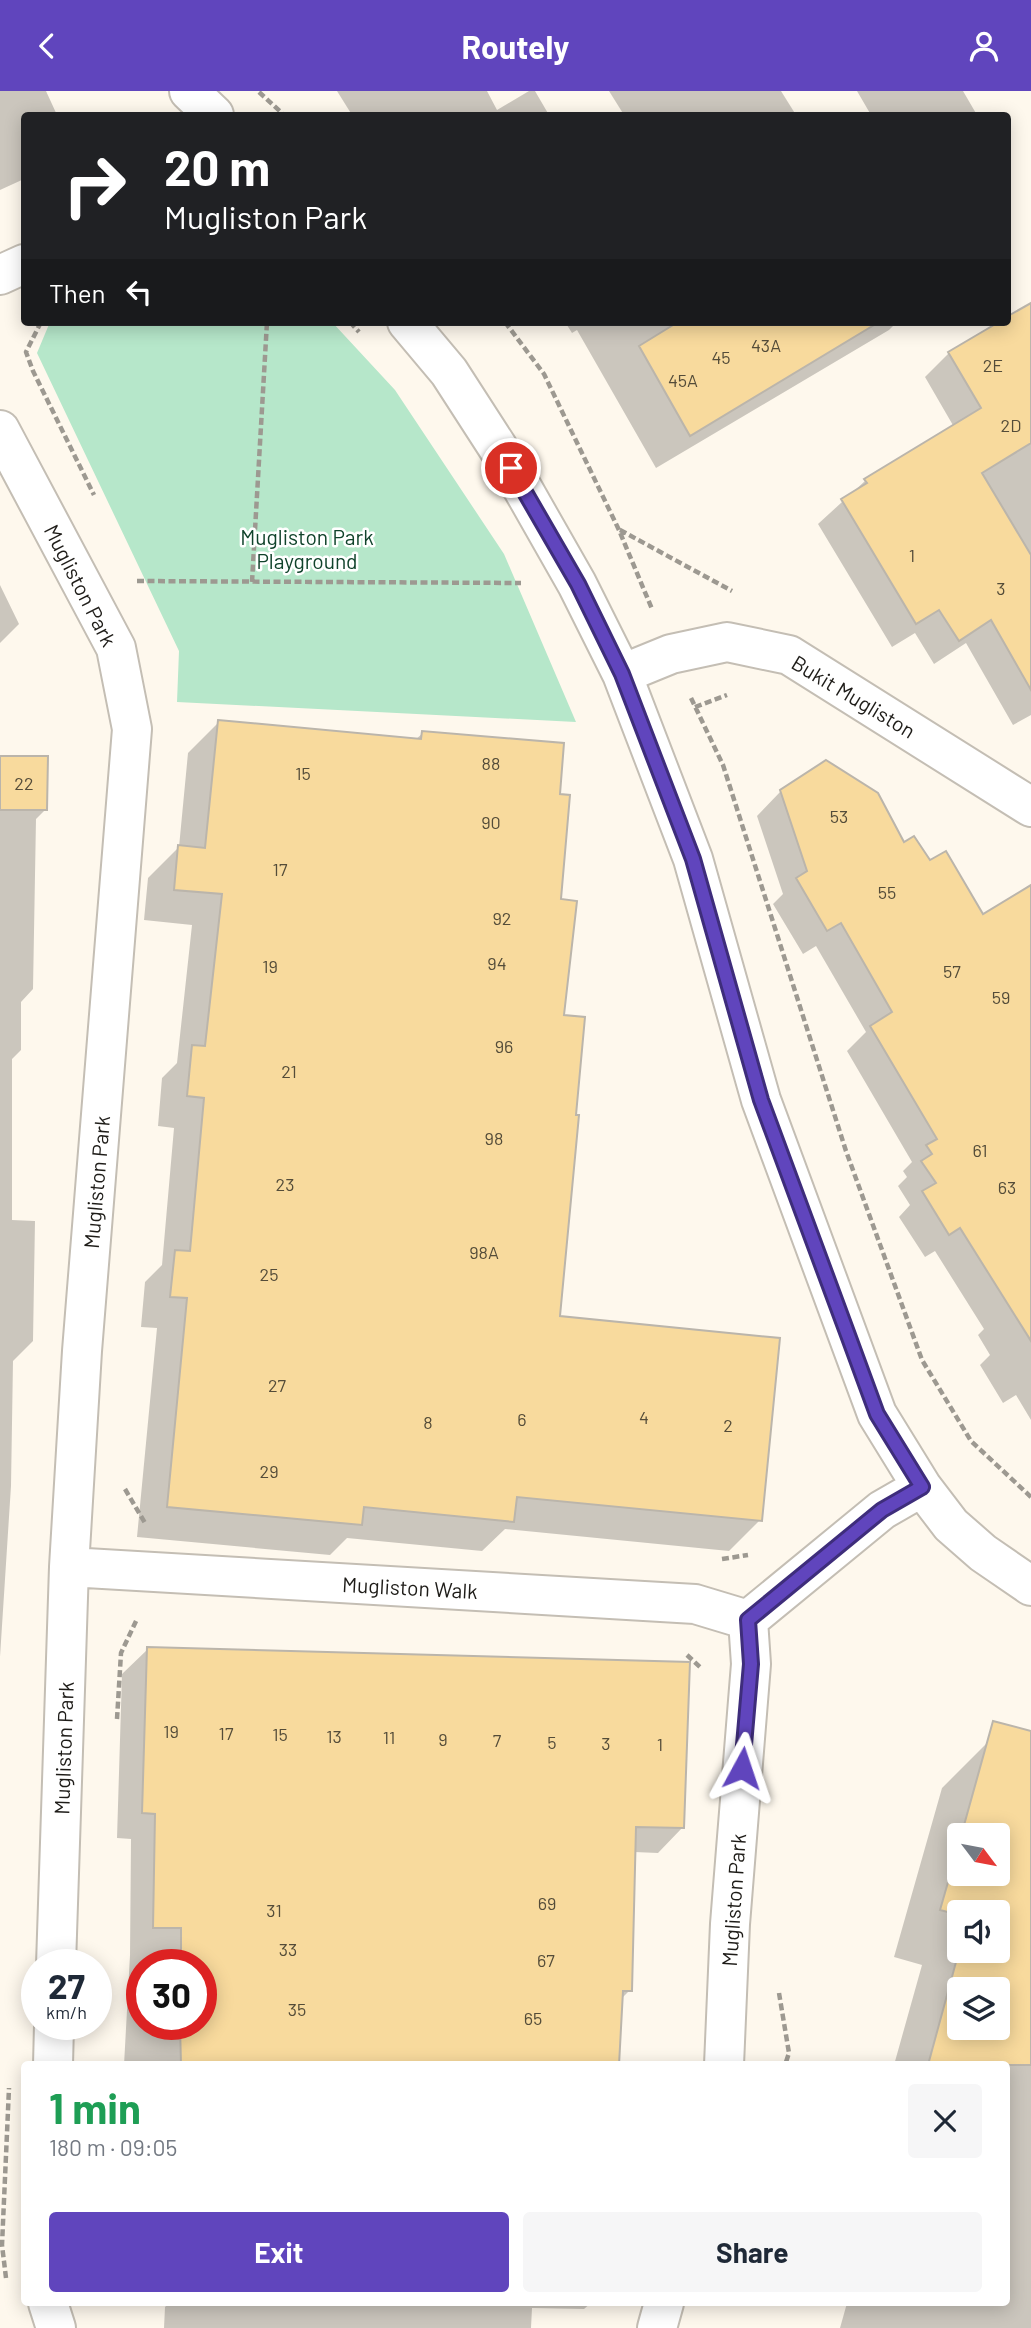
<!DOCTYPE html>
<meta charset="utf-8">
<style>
:root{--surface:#fff;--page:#f6f6f7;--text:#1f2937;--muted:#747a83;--accent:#6045bd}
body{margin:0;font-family:Barlow,sans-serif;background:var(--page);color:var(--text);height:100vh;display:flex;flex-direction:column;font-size:26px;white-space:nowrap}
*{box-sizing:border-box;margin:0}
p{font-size:23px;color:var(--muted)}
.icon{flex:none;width:38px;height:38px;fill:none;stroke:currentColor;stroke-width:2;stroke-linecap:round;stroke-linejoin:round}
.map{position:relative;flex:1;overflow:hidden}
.sheet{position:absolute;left:21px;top:1970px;width:989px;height:245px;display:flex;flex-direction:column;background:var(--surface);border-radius:7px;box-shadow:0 4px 18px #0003}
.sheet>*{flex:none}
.hud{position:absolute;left:21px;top:21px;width:990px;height:214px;border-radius:7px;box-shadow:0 4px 18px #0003;background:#202124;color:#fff;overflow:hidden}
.needle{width:46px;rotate:122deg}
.tools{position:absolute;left:947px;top:1732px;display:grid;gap:14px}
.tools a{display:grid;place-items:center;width:63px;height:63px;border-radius:7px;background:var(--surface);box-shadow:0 4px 18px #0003;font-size:35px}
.speed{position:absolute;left:21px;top:1858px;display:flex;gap:14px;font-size:35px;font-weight:700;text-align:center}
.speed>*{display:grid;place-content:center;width:91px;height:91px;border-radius:50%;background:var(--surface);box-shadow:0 4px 18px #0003;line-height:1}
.speed small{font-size:18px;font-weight:400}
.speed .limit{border:10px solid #d22;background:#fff;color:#111}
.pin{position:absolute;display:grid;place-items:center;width:60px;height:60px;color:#fff;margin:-30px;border:4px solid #fff;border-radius:50%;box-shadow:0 2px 7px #0007}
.me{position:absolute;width:77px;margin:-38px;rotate:5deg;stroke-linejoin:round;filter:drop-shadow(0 0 5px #0008)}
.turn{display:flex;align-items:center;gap:24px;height:147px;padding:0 28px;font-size:32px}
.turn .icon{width:91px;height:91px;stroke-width:2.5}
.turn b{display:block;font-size:49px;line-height:60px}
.then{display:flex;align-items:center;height:66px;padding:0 28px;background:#0003;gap:14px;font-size:26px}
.round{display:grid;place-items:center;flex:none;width:74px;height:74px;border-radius:7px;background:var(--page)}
.headline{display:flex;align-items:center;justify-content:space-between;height:119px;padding:0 28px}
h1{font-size:42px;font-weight:700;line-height:52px;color:#1e9e55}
.action{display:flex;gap:14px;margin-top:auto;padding:14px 28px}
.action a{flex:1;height:80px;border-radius:7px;background:var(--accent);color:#fff;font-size:28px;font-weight:700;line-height:80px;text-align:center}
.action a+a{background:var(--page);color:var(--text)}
header{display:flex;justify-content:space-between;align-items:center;height:91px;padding:0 28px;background:var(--accent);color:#fff;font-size:32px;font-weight:700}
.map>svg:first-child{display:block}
.green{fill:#b6e7ca}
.shadow{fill:#0003;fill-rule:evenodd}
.building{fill:#f8da9d;stroke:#bbb5ab;stroke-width:2;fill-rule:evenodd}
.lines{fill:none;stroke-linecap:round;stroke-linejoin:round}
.minor-casing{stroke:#c4beb4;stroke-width:42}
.path{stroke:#9d9991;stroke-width:4.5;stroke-dasharray:7 3.5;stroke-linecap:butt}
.minor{stroke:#fff;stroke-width:38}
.route-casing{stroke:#3e2d7b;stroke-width:18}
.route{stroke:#6045bd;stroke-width:12}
.labels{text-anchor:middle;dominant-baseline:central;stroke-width:5;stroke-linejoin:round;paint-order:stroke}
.number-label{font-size:18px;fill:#544c39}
.park-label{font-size:21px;fill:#10432b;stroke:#fff}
.street-label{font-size:21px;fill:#1e1c18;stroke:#fff}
</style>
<header><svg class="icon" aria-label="back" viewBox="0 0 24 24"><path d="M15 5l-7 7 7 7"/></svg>Routely<svg class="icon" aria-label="person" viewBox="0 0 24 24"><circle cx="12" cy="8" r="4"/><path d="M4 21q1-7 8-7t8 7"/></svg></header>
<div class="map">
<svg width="1031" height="2237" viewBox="0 0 1031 2237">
<rect width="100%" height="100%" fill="#fef8ed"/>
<path class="green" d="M 50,231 L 332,231 L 395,299 L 504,463 L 576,631 L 177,611 L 179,560 L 37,262 Z"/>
<path class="shadow" d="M 0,0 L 46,0 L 57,24 L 24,24 L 24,88 L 0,99 Z
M 337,0 L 487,0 L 497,19 L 529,0 L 535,0 L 549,24 L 352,24 Z
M 609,0 L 781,0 L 796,24 L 624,24 Z
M 857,0 L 963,0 L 977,24 L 871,24 Z
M 1031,214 L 1031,624 L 1013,634 L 966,552 L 934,573 L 915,542 L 892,556 L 818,433 L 865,390 L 954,336 L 925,286 L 949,262 L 1002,231 L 1008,231 L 1008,228 Z
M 565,231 L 897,231 L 889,239 L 656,377 L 577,239 L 572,242 Z
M 0,494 L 19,533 L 0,552 Z
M 219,631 L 415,649 L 423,642 L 558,705 L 562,925 L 558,1226 L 760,1429 L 729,1460 L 505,1438 L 482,1460 L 347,1447 L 330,1464 L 137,1446 L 157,1237 L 141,1236 L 145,1191 L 162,1174 L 174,1037 L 158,1035 L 162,987 L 177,972 L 192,834 L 144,829 L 148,787 L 179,756 L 188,662 Z
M 0,667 L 46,718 L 36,728 L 33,898 L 21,911 L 21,959 L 12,968 L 12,1129 L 35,1130 L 33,1250 L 13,1270 L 11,1395 L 0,1566 Z
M 781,700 L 903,754 L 929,772 L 982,826 L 1031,822 L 1031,1329 L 1016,1304 L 1003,1312 L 980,1274 L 990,1264 L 978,1244 L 984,1238 L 935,1160 L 925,1166 L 899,1126 L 910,1114 L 898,1095 L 907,1086 L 903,1080 L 912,1071 L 847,960 L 866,941 L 816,855 L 803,863 L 773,813 L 783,803 L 757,725 Z
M 148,1558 L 683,1736 L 658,1762 L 634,1761 L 630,1899 L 620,1909 L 618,1974 L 124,1974 L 130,1864 L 131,1748 L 117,1747 L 122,1583 ZM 142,1874 L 201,1874 L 201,1934 L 142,1934 Z
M 1031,1642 L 1031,2237 L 840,2237 L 847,2212 L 1006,2212 L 1006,1974 L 894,1974 L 922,1874 L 894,1866 L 942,1697 L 989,1650 ZM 959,1745 L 998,1745 L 998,1783 L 959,1783 ZM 959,1822 L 998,1822 L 998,1860 L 959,1860 ZM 959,1899 L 998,1899 L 998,1937 L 959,1937 Z
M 169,2212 L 591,2212 L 584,2218 L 532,2217 L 531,2237 L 164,2237 L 165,2216 Z"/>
<path class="building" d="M 1031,212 L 1031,352 L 982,382 L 1031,464 L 1031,599 L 991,529 L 959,550 L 939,519 L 916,533 L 841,408 L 867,392 L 864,388 L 981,317 L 948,261 L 999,231 L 1008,231 L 1008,225 Z
M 678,231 L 879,231 L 690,345 L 639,255 Z
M 218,629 L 421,648 L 422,640 L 564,652 L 560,703 L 570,704 L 561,808 L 577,810 L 564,924 L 585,926 L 576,1024 L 579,1024 L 560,1225 L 780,1247 L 762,1430 L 517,1406 L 514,1431 L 364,1416 L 362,1434 L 167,1416 L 187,1207 L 170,1206 L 175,1159 L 190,1160 L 204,1007 L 187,1005 L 192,954 L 205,955 L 222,803 L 174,799 L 178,754 L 205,757 Z
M 0,665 L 48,665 L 47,719 L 0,719 Z
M 826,669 L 878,702 L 904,751 L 914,745 L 930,769 L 946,760 L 983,823 L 1031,794 L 1031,1250 L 960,1137 L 949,1144 L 922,1100 L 936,1092 L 921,1070 L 932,1063 L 926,1054 L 937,1048 L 870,935 L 892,921 L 841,832 L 827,840 L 796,787 L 807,780 L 780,699 Z
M 147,1556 L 690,1571 L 684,1737 L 636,1736 L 632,1900 L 623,1900 L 619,1974 L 181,1974 L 180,1934 L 201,1934 L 201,1874 L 181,1874 L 181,1837 L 153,1837 L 155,1723 L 142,1722 Z
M 993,1630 L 1031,1640 L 1031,1974 L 928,1974 L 959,1860 L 998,1860 L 998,1822 L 959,1822 L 959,1824 L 940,1819 L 959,1753 L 959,1783 L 998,1783 L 998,1745 L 961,1745 ZM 959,1899 L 998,1899 L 998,1937 L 959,1937 Z"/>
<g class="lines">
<g class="minor-casing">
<path id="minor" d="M 189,0 L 214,24
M 0,184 L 24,173
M 407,231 L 449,281 L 511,377 L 577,493 L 622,583 L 693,768 L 761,1009 L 877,1323 L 922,1396 L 951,1434 L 983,1462 L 1031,1495
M 0,339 L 116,557 L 132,638 L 82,1260 L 69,1476 L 56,1874
M 622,583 L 671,563 L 727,551 L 789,564 L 1031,716
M 69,1476 L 695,1513 L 748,1529
M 748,1529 L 882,1419 L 922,1396
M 53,1974 L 54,1934
M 724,1974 L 730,1833 L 751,1573 L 748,1529
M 48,2212 L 56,2237
M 657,2237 L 664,2212"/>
</g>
<path class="path" d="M 259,1 L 284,24
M 41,231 L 26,261 L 33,280 L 94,404
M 350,231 L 359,241
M 505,231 L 544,283 L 619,439 L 652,518
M 620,439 L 732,500
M 137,490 L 521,492
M 252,491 L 267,231
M 691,607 L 723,674 L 846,1060 L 922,1269 L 971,1350 L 1031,1406
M 695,616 L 727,604
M 125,1398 L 145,1432
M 722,1468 L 748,1464
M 687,1564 L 701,1577
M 117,1628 L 121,1562 L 137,1528
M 779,1902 L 789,1962 L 785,1974
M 6,2187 L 2,2154 L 9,1997"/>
<use href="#minor" class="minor"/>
</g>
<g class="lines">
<g class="route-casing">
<path id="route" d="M 511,377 L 578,493 L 622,583 L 693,768 L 761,1009 L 848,1244 L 877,1323 L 922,1396 L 882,1419 L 748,1529 L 751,1573 L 742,1677"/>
</g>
<use href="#route" class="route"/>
</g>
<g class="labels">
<g class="number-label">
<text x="766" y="254">43A</text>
<text x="721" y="266">45</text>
<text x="993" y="274">2E</text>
<text x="683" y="289">45A</text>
<text x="1011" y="334">2D</text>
<text x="912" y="464">1</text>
<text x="1001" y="497">3</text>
<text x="491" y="672">88</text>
<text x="303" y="682">15</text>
<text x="24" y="692">22</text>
<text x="839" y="725">53</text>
<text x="491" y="731">90</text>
<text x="280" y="778">17</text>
<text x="887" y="801">55</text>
<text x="502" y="827">92</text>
<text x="497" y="872">94</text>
<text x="270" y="875">19</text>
<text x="952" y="880">57</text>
<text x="1001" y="906">59</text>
<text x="504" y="955">96</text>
<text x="289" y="980">21</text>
<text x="494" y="1047">98</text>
<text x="980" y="1059">61</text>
<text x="285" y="1093">23</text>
<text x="1007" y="1096">63</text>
<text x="484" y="1161">98A</text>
<text x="269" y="1183">25</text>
<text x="277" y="1294">27</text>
<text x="644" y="1326">4</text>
<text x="522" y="1328">6</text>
<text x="428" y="1331">8</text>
<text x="728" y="1334">2</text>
<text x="269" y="1380">29</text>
<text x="171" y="1640">19</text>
<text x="226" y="1642">17</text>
<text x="280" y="1643">15</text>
<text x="334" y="1645">13</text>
<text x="389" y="1646">11</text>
<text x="443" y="1648">9</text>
<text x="497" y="1649">7</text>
<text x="552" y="1651">5</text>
<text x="606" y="1652">3</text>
<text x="660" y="1653">1</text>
<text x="547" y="1812">69</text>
<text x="274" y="1819">31</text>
<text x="288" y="1858">33</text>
<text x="546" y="1869">67</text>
<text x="297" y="1918">35</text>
<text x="533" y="1927">65</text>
</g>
<g class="park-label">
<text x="307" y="445">Mugliston Park<tspan x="307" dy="24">Playground</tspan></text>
</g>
<g class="street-label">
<text transform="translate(81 494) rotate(63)">Mugliston Park</text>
<text transform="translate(854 605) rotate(31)">Bukit Mugliston</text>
<text transform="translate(96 1091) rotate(-85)">Mugliston Park</text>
<text transform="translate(410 1496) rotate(3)">Mugliston Walk</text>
<text transform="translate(63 1657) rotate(-88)">Mugliston Park</text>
<text transform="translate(733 1809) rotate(-86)">Mugliston Park</text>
</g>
</g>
</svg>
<div class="tools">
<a><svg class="needle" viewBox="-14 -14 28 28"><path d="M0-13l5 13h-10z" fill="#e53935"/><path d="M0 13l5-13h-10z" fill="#747a83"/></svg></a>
<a><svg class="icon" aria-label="sound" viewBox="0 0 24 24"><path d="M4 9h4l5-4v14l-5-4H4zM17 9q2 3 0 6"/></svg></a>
<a><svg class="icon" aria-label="layers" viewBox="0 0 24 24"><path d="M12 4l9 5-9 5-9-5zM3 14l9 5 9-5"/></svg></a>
</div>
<div class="speed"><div>27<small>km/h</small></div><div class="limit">30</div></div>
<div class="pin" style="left:511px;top:377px;background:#d93025"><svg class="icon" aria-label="arrive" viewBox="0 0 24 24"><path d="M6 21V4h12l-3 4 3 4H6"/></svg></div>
<svg class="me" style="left:742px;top:1677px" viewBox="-20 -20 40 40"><path d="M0-17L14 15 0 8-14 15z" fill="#6045bd" stroke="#fff" stroke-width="4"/></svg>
<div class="hud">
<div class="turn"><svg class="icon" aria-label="right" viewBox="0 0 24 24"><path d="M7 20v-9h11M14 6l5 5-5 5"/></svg><div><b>20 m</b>Mugliston Park</div></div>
<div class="then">Then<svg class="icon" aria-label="left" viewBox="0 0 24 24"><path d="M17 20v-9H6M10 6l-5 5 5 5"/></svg></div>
</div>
<section class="sheet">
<div class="headline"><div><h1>1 min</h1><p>180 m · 09:05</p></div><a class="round"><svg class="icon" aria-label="close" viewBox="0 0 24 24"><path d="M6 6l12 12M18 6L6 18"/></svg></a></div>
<div class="action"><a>Exit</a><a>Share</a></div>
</section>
</div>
